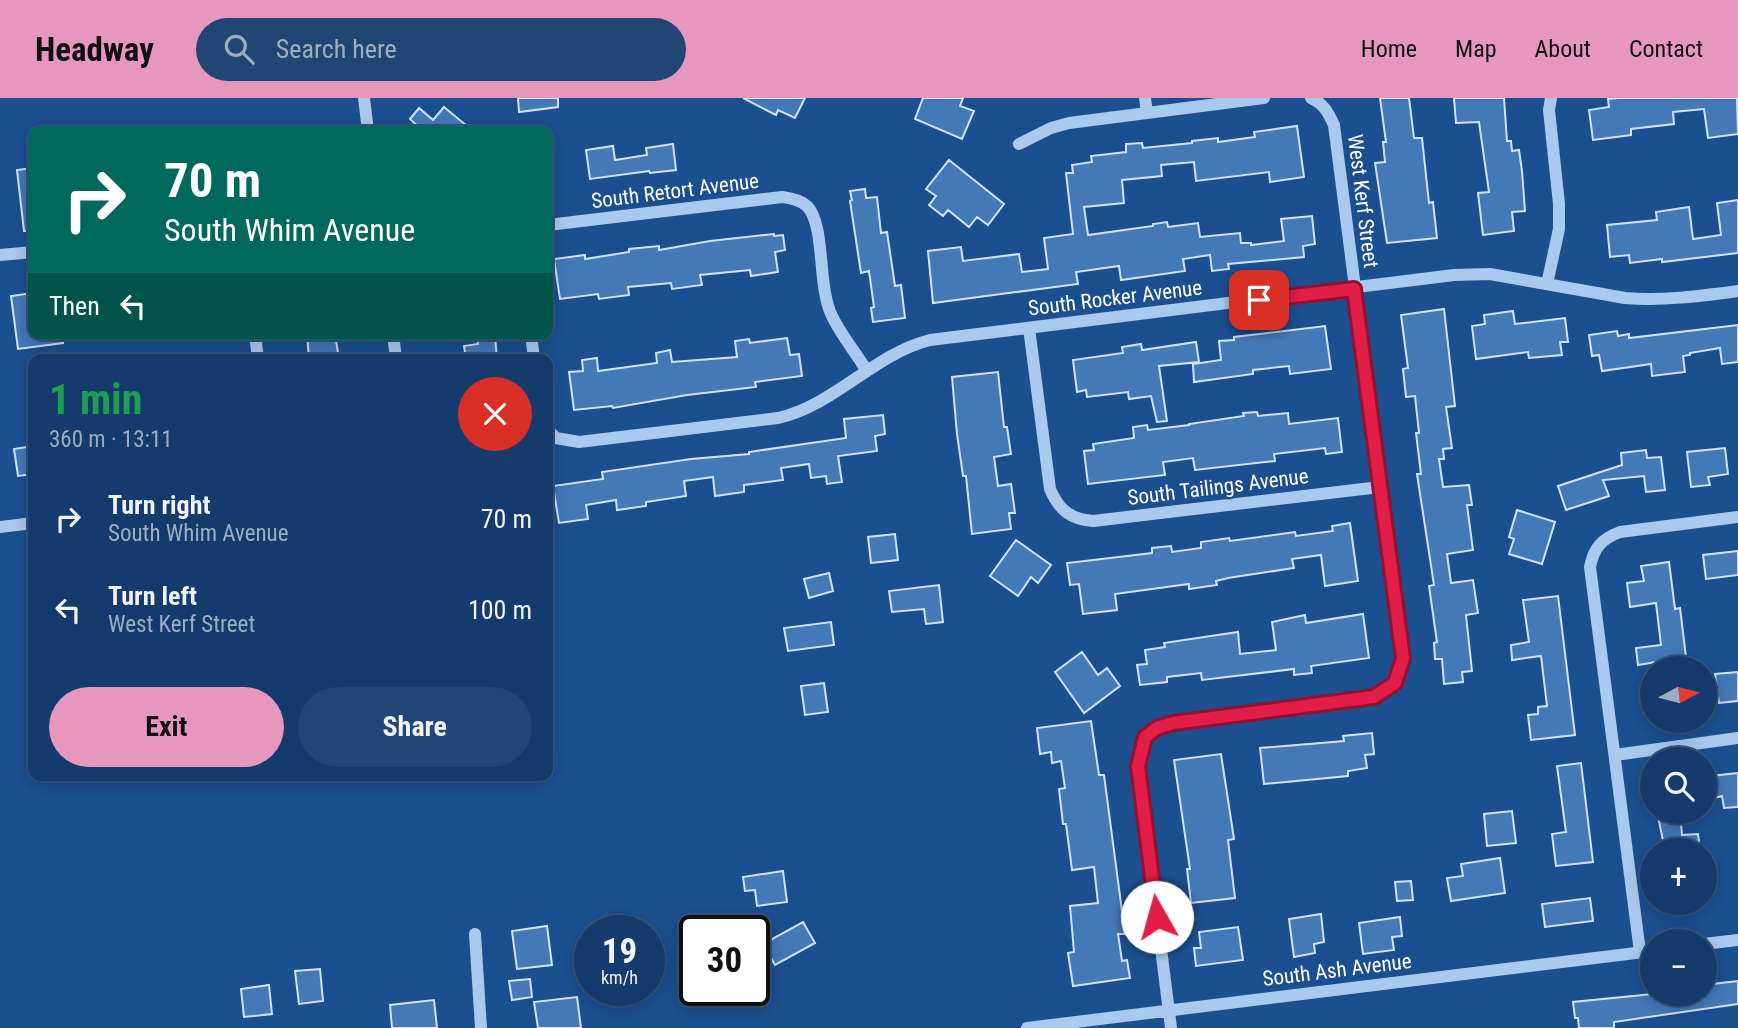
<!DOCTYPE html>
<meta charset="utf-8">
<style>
:root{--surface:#143b6b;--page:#214673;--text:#f1f3f6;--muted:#9dadc1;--line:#33557e;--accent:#e797bd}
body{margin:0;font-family:"Roboto Condensed",sans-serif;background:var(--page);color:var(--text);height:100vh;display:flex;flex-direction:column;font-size:26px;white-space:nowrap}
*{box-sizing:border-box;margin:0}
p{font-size:23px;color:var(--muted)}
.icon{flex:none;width:38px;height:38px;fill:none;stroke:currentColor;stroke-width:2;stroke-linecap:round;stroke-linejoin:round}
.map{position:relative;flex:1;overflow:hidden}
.sheet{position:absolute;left:28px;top:256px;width:525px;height:427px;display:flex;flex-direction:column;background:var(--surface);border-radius:14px;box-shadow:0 4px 18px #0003,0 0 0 2px var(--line)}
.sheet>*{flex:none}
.hud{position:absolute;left:28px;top:28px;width:525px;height:214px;border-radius:14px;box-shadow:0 4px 18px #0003,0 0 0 2px var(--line);background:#00695c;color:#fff;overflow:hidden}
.needle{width:46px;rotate:83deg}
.controls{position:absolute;left:1640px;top:558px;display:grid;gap:14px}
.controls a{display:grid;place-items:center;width:77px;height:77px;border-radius:50%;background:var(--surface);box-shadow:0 4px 18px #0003,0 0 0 2px var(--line);font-size:35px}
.speed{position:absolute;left:574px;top:817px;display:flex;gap:14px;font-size:35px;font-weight:700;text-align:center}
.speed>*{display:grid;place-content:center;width:91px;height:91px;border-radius:50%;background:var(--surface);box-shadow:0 4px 18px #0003,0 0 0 2px var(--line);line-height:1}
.speed small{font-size:18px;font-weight:400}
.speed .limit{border:4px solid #111;border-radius:10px;background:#fff;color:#111}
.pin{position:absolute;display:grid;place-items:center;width:60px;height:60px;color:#fff;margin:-30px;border-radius:14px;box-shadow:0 4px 10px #0006}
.me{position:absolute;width:77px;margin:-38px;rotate:353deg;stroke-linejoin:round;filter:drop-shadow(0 0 5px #0008)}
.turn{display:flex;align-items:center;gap:24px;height:147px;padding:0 21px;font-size:32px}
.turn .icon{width:91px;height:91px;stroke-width:2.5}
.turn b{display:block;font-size:49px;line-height:60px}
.then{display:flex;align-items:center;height:66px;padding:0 21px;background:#0003;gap:14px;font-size:26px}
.round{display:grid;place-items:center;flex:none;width:74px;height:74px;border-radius:37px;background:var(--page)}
.overview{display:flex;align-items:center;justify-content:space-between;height:119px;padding:0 21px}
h1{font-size:42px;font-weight:700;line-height:52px;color:#1e9e55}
.cta{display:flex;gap:14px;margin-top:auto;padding:14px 21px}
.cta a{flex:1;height:80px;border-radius:42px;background:var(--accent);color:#111;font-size:28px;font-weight:700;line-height:80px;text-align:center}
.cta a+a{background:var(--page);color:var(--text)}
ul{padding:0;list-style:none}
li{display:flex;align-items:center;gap:21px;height:91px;padding:0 21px}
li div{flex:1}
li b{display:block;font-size:26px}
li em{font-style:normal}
header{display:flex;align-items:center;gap:42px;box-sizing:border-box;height:98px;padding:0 35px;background:var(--accent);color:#111}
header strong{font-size:33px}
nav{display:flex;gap:38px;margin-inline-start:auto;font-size:24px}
.search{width:490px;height:63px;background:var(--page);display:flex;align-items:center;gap:18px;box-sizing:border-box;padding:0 24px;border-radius:38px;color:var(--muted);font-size:26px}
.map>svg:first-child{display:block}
.building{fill:#4478b7;stroke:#cfe3fa;stroke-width:2}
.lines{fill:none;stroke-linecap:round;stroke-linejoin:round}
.minor{stroke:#a9c9ee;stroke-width:12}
.route-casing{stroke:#92132f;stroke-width:18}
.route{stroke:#e11d48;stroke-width:12}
.labels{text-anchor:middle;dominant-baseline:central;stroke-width:5;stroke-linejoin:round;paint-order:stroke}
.street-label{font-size:21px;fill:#fff;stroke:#1b4f8f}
</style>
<header>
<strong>Headway</strong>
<div class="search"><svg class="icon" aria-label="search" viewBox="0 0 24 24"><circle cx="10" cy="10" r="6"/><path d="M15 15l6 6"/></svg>Search here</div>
<nav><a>Home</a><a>Map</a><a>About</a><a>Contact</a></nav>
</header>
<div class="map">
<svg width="1738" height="930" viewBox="0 0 1738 930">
<rect width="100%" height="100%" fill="#1b4f8f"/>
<path class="building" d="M 518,0 L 558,0 L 558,9 L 519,14 Z
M 743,0 L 805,0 L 795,20 L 778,12 L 776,17 Z
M 923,0 L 963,0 L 960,8 L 974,13 L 962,41 L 915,21 Z
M 1380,0 L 1409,0 L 1414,40 L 1422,40 L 1429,105 L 1433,104 L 1437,140 L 1387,145 L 1375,65 L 1385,64 L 1383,44 L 1386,44 Z
M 1454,0 L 1504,0 L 1507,43 L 1511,43 L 1512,53 L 1519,52 L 1522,73 L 1525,113 L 1512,114 L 1514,133 L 1483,137 L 1478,95 L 1489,94 L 1479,24 L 1456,25 Z
M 1618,0 L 1737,0 L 1738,36 L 1708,40 L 1704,11 L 1673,14 L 1674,26 L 1631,31 L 1631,37 L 1593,42 L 1589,12 L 1609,9 L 1608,1 Z
M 444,9 L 473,33 L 423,33 L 410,21 L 419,10 L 433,22 Z
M 1297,28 L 1304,79 L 1270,84 L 1269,74 L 1196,83 L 1194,64 L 1161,67 L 1162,78 L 1122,82 L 1124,105 L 1084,109 L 1088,137 L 1153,128 L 1153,126 L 1167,124 L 1168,129 L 1198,125 L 1200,139 L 1240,135 L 1241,145 L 1251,145 L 1251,147 L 1284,143 L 1281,121 L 1312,118 L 1315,146 L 1303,148 L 1304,159 L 1228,166 L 1229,171 L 1212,173 L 1210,157 L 1183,161 L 1185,173 L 1121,182 L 1119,168 L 1076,174 L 1078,186 L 933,205 L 928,153 L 961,149 L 963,163 L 1019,156 L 1022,174 L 1048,171 L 1044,140 L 1073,136 L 1066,75 L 1073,75 L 1072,67 L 1092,64 L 1091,58 L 1126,54 L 1126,46 L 1142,45 L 1143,50 L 1192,45 L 1192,43 L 1218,40 L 1218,44 L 1255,39 L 1254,34 Z
M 673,46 L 676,72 L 650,75 L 649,73 L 590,81 L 586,52 L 613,48 L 615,62 L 647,57 L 646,50 Z
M 949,62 L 1004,106 L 988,127 L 977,119 L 969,129 L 948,112 L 943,118 L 929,107 L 936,98 L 926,91 Z
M 33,70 L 33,133 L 24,133 L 17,72 Z
M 865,91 L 866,100 L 877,99 L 881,135 L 887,134 L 895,188 L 901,187 L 905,220 L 873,224 L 871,210 L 874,209 L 869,173 L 861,175 L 850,103 L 852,102 L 850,93 Z
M 1738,102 L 1738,155 L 1662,164 L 1662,161 L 1630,165 L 1629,157 L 1610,159 L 1607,127 L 1657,122 L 1656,114 L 1689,109 L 1693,141 L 1721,137 L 1717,105 Z
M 774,136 L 774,138 L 783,137 L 785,152 L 775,154 L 778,174 L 751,178 L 750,172 L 700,177 L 702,187 L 672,191 L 671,185 L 628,189 L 629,197 L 599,201 L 598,196 L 560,201 L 554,161 L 585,157 L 585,161 L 629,154 L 629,151 L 659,148 L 659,152 L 710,143 Z
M 33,195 L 33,236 L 63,236 L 63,245 L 18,251 L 11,198 Z
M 1444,211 L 1455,308 L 1446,309 L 1452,350 L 1443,351 L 1444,361 L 1439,361 L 1443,389 L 1469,387 L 1472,407 L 1467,407 L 1473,452 L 1447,456 L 1451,485 L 1473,482 L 1478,515 L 1466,517 L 1472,573 L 1462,574 L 1463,584 L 1444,586 L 1442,561 L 1435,561 L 1434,545 L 1437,544 L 1429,488 L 1434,487 L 1417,376 L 1421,376 L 1416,335 L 1419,335 L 1415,298 L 1406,299 L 1403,271 L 1408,270 L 1401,217 Z
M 1513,213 L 1515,226 L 1565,220 L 1568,244 L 1560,244 L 1562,257 L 1529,260 L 1528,254 L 1476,261 L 1472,228 L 1485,226 L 1484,217 Z
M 1738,227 L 1738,264 L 1722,266 L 1720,250 L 1690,255 L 1690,257 L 1683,258 L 1685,274 L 1652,278 L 1651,266 L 1602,273 L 1599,257 L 1592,258 L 1589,237 L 1617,233 L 1618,238 L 1629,236 L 1629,240 Z
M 1325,228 L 1331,271 L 1290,276 L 1289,268 L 1253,272 L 1253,276 L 1194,284 L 1193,266 L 1221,262 L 1219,243 L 1234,242 L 1234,239 Z
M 307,236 L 335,236 L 339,261 L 309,261 Z
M 495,238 L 497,261 L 466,261 L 464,248 L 478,246 L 477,239 Z
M 787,240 L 790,257 L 799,256 L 802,278 L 755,284 L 756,289 L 687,297 L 613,310 L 612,308 L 574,312 L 569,274 L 583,273 L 582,262 L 597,260 L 598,273 L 657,265 L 656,255 L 670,252 L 672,264 L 737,259 L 735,243 L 749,241 L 750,245 Z
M 1196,244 L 1199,264 L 1159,268 L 1167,323 L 1157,324 L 1151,298 L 1129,301 L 1128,294 L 1087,299 L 1086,292 L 1077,294 L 1073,262 L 1123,255 L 1122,249 L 1141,246 L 1142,252 Z
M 998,274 L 1004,329 L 1007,329 L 1011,356 L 994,359 L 998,388 L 1011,386 L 1015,415 L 1009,415 L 1011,431 L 972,436 L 966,378 L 963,378 L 957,336 L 952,279 Z
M 1257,314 L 1258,318 L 1288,315 L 1289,326 L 1338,320 L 1342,354 L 1326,356 L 1325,350 L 1274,356 L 1275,363 L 1195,372 L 1193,360 L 1163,364 L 1165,377 L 1088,386 L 1084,353 L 1094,352 L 1093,346 L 1134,340 L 1133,329 L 1147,327 L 1148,332 L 1189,327 L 1189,326 L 1244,318 L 1243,315 Z
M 883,317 L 885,336 L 875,338 L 877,353 L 838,358 L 842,384 L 827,386 L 826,378 L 811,380 L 809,366 L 781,370 L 783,382 L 744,387 L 744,394 L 715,398 L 713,379 L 684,383 L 686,398 L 646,404 L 646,408 L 617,412 L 616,402 L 586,407 L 588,421 L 559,425 L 553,388 L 603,381 L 602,374 L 691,361 L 749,356 L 749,354 L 846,340 L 844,321 Z
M 33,348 L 33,376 L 18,378 L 14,351 Z
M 1725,350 L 1728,376 L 1708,379 L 1710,387 L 1691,389 L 1687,354 Z
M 1646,352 L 1647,360 L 1661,359 L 1665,392 L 1646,394 L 1644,378 L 1603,382 L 1609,398 L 1566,412 L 1558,388 L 1622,367 L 1621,355 Z
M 1517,412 L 1555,424 L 1542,466 L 1509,456 L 1514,441 L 1509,439 Z
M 1350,425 L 1358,483 L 1325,488 L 1321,457 L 1292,461 L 1294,470 L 1228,480 L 1216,483 L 1217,487 L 1189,491 L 1189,486 L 1115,496 L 1117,512 L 1083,516 L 1079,486 L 1070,487 L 1067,465 L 1152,455 L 1152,450 L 1171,448 L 1172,454 L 1201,450 L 1201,444 L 1229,440 L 1230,443 L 1295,434 L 1296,438 L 1333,433 L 1332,428 Z
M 895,436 L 898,462 L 871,465 L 868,439 Z
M 1016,442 L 1051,467 L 1038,485 L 1031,479 L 1018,498 L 990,478 Z
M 1738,453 L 1738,477 L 1706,481 L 1703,457 Z
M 1669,464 L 1675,511 L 1680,510 L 1686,559 L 1638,567 L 1636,550 L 1661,547 L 1656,505 L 1630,509 L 1627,485 L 1644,483 L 1641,468 Z
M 829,475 L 833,493 L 809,500 L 804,481 Z
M 939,487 L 943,524 L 926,526 L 924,511 L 892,514 L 889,493 Z
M 1558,498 L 1575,637 L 1531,642 L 1528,617 L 1538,616 L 1538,609 L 1547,608 L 1541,558 L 1512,562 L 1511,547 L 1529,544 L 1523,502 Z
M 1363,516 L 1369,560 L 1311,568 L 1312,575 L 1294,577 L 1294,571 L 1202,582 L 1201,575 L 1167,579 L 1167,584 L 1140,587 L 1137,567 L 1147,566 L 1145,552 L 1165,549 L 1164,545 L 1238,534 L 1240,556 L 1276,552 L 1272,524 L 1305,517 L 1306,525 Z
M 831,524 L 834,547 L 788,553 L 784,530 Z
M 1082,554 L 1098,577 L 1107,570 L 1120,588 L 1084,615 L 1055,574 Z
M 1738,574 L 1738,603 L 1719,605 L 1715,576 Z
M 824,585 L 828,614 L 805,617 L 801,588 Z
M 1091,623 L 1099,677 L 1104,677 L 1125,836 L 1118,836 L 1122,863 L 1127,862 L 1130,880 L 1073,888 L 1068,855 L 1074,854 L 1070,808 L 1098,805 L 1094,769 L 1072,772 L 1066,726 L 1063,726 L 1059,691 L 1065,690 L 1061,663 L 1052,665 L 1051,654 L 1040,656 L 1037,630 Z
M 1372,635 L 1374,656 L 1365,657 L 1367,670 L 1348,673 L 1348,678 L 1264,686 L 1260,650 L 1344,643 L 1343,638 Z
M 1221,656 L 1234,741 L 1228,742 L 1235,800 L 1191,805 L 1187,771 L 1190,771 L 1174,662 Z
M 1581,665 L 1593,764 L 1556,768 L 1552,736 L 1566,734 L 1557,668 Z
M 1738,675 L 1738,709 L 1724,710 L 1722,698 L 1714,700 L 1711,678 Z
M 1512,713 L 1516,745 L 1487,748 L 1484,716 Z
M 1657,714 L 1680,714 L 1682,737 L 1698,736 L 1700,752 L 1665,752 Z
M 1500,760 L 1505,795 L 1451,803 L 1447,780 L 1463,778 L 1461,766 Z
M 783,773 L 787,804 L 757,808 L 755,792 L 745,793 L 743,779 Z
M 1411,783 L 1413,802 L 1397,803 L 1395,784 Z
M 1590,800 L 1593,823 L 1545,829 L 1542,806 Z
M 1321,816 L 1324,844 L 1314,846 L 1315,855 L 1294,859 L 1289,821 Z
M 1400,819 L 1402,838 L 1392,839 L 1394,852 L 1363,856 L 1359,825 Z
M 803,824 L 815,845 L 775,867 L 763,846 Z
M 547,828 L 552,867 L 517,871 L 512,833 Z
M 1238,829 L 1243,862 L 1196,868 L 1194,850 L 1201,850 L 1199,834 Z
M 320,871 L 323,903 L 299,906 L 295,873 Z
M 530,881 L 532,899 L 512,902 L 509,883 Z
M 1738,883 L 1738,906 L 1614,924 L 1614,930 L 1579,930 L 1578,920 L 1575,920 L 1573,904 L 1653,896 L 1704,896 L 1704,887 Z
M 269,887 L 272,916 L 244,919 L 241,891 Z
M 577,899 L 581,930 L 538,930 L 534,904 Z
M 434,902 L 437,930 L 392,930 L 390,907 Z"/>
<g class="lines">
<path class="minor" d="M 364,0 L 368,33
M 1145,0 L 1147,15
M 1019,46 L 1051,30 L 1069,25 L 1264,0
M 548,127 L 782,99 C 791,100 800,102 807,108 C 826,128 817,189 832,218 C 841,237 856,255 867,273
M 0,157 L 33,154
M 1547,186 L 1559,131 L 1559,106 L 1549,12 L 1551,0
M 1029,230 L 1050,391 C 1059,412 1070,421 1093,423 L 1380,389
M 255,236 L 258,261
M 393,236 L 396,261
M 531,236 L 534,261
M 548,332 L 556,340 L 579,344 L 778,320 C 835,307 874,256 930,242 L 1454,177 L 1490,176 L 1625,200 C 1664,203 1700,198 1738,193
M 0,429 L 33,425
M 1615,657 L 1738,640
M 475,836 L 481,930
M 1704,846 L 1738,842
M 1640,854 L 1590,469 C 1594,449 1602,441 1620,434 L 1738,419
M 1027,930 L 1652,853
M 1171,930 L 1138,668 C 1142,640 1146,633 1173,625 L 1374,599 L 1395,585 L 1403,560 L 1334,27 C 1328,14 1324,6 1311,0"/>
</g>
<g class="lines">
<g class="route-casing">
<path id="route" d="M 1157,819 L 1138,668 L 1145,639 L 1157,630 L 1173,625 L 1374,599 L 1395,585 L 1403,560 L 1354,191 L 1259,202"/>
</g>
<use href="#route" class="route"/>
</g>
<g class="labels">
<g class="street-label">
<text transform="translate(675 93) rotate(-7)">South Retort Avenue</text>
<text transform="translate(1363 103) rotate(83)">West Kerf Street</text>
<text transform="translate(1115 200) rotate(-7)">South Rocker Avenue</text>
<text transform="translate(1218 389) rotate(-7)">South Tailings Avenue</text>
<text transform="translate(1337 872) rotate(-7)">South Ash Avenue</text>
</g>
</g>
</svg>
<div class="controls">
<a><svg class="needle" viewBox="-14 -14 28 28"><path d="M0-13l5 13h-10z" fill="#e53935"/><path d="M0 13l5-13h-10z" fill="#9dadc1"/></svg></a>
<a><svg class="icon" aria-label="search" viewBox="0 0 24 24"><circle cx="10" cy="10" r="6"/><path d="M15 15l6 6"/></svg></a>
<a>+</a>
<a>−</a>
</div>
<div class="speed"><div>19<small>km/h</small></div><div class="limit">30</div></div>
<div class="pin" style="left:1259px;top:202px;background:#d93025"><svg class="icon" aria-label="arrive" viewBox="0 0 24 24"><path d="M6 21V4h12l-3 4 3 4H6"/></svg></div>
<svg class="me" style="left:1157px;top:819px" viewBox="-20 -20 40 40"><circle r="19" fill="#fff"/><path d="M0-13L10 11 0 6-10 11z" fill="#e11d48"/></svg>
<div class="hud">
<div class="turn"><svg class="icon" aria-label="right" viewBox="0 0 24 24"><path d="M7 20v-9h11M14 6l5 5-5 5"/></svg><div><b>70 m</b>South Whim Avenue</div></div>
<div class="then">Then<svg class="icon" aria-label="left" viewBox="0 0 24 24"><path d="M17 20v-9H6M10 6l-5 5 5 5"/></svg></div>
</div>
<section class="sheet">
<div class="overview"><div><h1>1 min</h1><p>360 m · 13:11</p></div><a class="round" style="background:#d93025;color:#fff"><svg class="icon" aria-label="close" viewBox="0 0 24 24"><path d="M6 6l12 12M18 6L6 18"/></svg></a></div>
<ul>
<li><svg class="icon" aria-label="right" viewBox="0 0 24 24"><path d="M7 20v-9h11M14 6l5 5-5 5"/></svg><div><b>Turn right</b><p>South Whim Avenue</p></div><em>70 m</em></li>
<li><svg class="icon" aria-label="left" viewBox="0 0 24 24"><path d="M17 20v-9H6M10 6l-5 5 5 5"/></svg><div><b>Turn left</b><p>West Kerf Street</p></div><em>100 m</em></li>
</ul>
<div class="cta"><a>Exit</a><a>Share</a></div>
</section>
</div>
